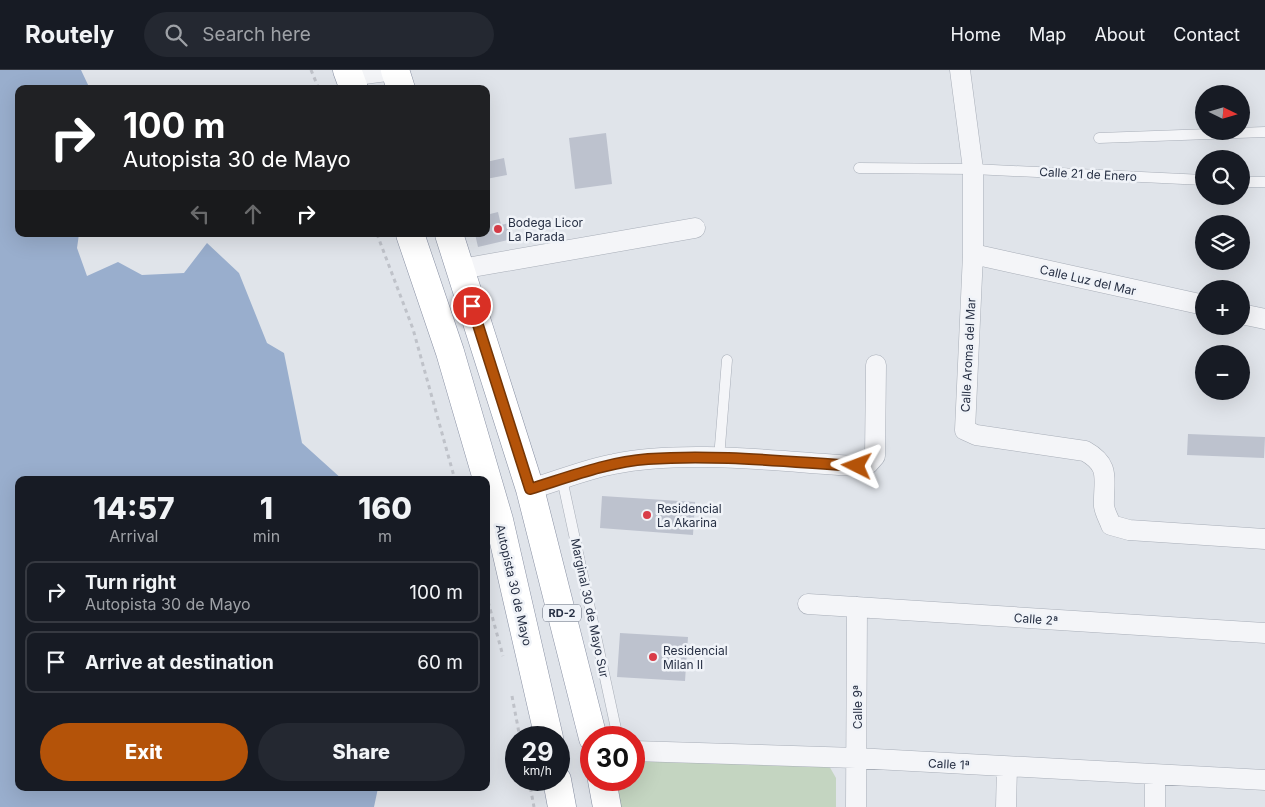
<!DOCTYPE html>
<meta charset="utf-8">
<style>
:root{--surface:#171b24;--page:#242831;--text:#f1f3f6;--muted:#9ea1a6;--line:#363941;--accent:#b45309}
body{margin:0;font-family:Inter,sans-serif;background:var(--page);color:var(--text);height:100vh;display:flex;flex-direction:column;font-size:19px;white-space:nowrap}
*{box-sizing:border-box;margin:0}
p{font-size:16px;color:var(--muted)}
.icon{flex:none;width:28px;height:28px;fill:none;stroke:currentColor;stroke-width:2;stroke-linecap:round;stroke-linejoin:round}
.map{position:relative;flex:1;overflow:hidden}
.sheet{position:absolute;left:15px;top:406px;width:475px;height:315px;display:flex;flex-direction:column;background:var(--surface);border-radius:10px;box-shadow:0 5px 20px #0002}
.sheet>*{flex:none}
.top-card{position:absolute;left:15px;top:15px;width:475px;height:152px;border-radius:10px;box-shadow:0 5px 20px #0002;background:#202124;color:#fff;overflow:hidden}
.needle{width:32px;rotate:95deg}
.fabs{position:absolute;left:1195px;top:15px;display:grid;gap:10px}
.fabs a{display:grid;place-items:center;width:55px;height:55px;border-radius:50%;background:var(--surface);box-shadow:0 5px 20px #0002;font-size:25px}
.speed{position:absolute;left:505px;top:656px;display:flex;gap:10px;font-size:25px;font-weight:700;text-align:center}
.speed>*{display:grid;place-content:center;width:65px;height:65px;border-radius:50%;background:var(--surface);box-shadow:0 5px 20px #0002;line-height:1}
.speed small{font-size:12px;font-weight:400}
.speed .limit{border:8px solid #d22;background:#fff;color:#111}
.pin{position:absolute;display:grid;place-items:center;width:42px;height:42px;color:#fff;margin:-21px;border:2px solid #fff;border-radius:50%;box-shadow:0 1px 5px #0007}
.me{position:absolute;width:55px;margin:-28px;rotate:273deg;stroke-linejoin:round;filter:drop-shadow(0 0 4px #0008)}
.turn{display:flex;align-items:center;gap:18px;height:105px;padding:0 25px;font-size:22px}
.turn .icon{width:65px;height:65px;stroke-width:2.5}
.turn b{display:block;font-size:35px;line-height:42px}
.lanes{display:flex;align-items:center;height:48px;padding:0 25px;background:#0003;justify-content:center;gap:25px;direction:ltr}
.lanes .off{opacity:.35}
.eta{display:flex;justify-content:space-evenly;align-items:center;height:85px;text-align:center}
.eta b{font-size:30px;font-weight:800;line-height:35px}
.action{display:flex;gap:10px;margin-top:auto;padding:10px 25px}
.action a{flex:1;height:58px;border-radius:30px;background:var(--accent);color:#fff;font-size:20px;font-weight:800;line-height:58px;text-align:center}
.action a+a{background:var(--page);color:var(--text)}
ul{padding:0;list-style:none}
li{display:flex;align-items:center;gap:15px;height:62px;margin:0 10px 8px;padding:0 15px;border:2px solid var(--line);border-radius:10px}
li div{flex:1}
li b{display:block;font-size:19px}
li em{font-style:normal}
header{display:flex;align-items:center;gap:30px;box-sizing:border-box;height:70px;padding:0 25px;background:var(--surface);border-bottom:1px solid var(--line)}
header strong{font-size:24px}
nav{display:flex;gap:28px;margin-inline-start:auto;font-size:18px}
.search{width:350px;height:45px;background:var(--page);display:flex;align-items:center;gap:12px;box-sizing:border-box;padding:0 18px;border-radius:28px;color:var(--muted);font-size:19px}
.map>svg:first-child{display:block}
.green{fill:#c4d5c1}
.water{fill:#99aecd}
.building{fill:#bdc2ce}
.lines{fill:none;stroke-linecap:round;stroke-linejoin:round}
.lane-casing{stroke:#a8aeb8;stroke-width:11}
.street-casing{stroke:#a8aeb8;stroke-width:21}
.highway-casing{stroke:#878fa2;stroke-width:29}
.path{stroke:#bfc2c9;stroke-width:3;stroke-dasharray:4 4;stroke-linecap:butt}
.lane{stroke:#f4f5f8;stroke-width:10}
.street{stroke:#f4f5f8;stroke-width:20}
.highway{stroke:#fff;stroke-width:28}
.route-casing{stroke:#753606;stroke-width:12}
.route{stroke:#b45309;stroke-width:9}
.poi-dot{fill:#d93c48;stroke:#f0f3f8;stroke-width:2}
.labels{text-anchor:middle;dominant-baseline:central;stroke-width:5;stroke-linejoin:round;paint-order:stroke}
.shield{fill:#f0f3f8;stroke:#636a7a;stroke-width:1}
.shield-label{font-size:11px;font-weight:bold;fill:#273044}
.street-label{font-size:12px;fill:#273044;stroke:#f0f3f8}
.poi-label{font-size:12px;fill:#273044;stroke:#f0f3f8;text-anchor:start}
</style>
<header>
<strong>Routely</strong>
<div class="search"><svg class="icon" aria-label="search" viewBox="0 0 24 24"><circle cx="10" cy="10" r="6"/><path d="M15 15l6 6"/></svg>Search here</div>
<nav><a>Home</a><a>Map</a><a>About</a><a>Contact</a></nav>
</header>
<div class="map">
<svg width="1265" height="737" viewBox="0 0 1265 737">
<rect width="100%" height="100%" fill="#e0e4ea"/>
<path class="green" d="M 634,685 L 828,694 L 836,708 L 836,737 L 621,737 L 617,710 L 634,710 Z"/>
<path class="water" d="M 0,0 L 81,0 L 90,19 L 19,19 L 19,164 L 79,164 L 77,178 L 87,206 L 118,192 L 142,205 L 184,203 L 207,173 L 239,203 L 267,273 L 284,283 L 302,373 L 343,410 L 19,410 L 19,718 L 378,718 L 374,737 L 0,737 Z"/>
<path class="building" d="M 606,63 L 612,114 L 575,119 L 569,68 Z
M 504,88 L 507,105 L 486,109 L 486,92 Z
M 498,142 L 501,155 L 509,153 L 512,169 L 478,177 L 475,164 L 486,164 L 486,145 Z
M 1188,364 L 1265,367 L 1264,388 L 1187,385 Z
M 602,426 L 695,432 L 693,465 L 600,458 Z
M 620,563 L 688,567 L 685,611 L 617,607 Z"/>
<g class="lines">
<g class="lane-casing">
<path id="lane" d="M 1099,68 L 1265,62
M 859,98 L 973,99 L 1204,110
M 1241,112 L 1265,112
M 719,388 L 727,290
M 562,409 L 618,668"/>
</g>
<g class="street-casing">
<path id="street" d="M 960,0 L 973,99 L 973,184 L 965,360 L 976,365 L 1085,381 C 1112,396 1103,410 1104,436 C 1105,443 1109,449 1111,455 L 1129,460 L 1265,469
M 349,6 L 394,0
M 973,184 L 1204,235
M 461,199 L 695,158
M 1241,244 L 1265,249
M 530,419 C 558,411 586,399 614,394 C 686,379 782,392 857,396 L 868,394 L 875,386 L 876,295
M 808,534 L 1265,563
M 634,681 L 856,688 L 1265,710
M 856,737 L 857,537
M 1006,737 L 1007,697
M 1155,737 L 1155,706"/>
</g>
<g class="highway-casing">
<path id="highway" d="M 347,0 L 354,19
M 395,0 L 401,19
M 410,164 L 450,282 L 499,450 L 549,668
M 449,164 L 530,419 L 593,668
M 557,710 L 562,737
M 602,710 L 607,737"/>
</g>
<path class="path" d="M 311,0 L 319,19
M 377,164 L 413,259 L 455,410
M 486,524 L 503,586
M 512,626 L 520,668
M 529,710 L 534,737"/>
<use href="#lane" class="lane"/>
<use href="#street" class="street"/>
<use href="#highway" class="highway"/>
</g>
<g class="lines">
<g class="route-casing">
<path id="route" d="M 472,236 L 530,419 C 569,407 608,392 648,389 C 717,384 788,392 857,396"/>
</g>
<use href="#route" class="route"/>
</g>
<g class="poi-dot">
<circle cx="498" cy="159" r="5"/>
<circle cx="647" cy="445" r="5"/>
<circle cx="653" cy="587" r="5"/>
</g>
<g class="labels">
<rect class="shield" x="543" y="534.5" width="38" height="17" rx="4"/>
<g class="shield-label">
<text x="562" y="543">RD-2</text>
</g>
<g class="street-label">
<text transform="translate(1088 104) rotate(3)">Calle 21 de Enero</text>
<text transform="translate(1088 210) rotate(13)">Calle Luz del Mar</text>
<text transform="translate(968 285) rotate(-87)">Calle Aroma del Mar</text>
<text transform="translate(514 515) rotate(77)">Autopista 30 de Mayo</text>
<text transform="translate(590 538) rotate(78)">Marginal 30 de Mayo Sur</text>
<text transform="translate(1036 549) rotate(4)">Calle 2ª</text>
<text transform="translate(857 637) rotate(-90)">Calle 9ª</text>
<text transform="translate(949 694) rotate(3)">Calle 1ª</text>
</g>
<g class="poi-label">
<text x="508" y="152">Bodega Licor<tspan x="508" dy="14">La Parada</tspan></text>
<text x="657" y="438">Residencial<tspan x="657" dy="14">La Akarina</tspan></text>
<text x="663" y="580">Residencial<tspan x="663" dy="14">Milan II</tspan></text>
</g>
</g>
</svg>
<div class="fabs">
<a><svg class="needle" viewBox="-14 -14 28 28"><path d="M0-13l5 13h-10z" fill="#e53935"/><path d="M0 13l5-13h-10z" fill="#9ea1a6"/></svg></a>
<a><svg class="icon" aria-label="search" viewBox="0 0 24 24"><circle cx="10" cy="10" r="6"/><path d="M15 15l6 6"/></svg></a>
<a><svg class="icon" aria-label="layers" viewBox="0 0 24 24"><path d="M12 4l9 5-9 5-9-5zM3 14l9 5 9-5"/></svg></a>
<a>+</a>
<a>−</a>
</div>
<div class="speed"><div>29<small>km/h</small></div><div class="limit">30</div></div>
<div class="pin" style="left:472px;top:236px;background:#d93025"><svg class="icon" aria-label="arrive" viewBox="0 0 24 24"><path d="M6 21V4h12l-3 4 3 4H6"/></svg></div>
<svg class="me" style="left:857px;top:396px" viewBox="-20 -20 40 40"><path d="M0-17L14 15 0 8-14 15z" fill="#b45309" stroke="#fff" stroke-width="4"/></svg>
<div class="top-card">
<div class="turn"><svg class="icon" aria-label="right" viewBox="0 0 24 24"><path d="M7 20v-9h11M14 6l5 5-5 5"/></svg><div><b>100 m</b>Autopista 30 de Mayo</div></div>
<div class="lanes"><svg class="icon off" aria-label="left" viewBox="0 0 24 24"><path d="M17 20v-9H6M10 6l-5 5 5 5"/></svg><svg class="icon off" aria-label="ahead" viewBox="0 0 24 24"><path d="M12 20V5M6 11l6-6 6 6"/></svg><svg class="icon" aria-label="right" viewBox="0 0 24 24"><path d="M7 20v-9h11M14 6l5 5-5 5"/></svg></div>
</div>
<section class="sheet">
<div class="eta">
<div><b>14:57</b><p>Arrival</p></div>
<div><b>1</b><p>min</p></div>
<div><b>160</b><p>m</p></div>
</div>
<ul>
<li><svg class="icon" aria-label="right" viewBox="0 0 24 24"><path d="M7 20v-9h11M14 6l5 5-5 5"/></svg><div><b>Turn right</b><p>Autopista 30 de Mayo</p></div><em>100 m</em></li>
<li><svg class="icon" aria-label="arrive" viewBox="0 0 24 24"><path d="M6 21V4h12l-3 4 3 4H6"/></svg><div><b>Arrive at destination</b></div><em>60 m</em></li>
</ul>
<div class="action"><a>Exit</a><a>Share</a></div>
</section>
</div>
